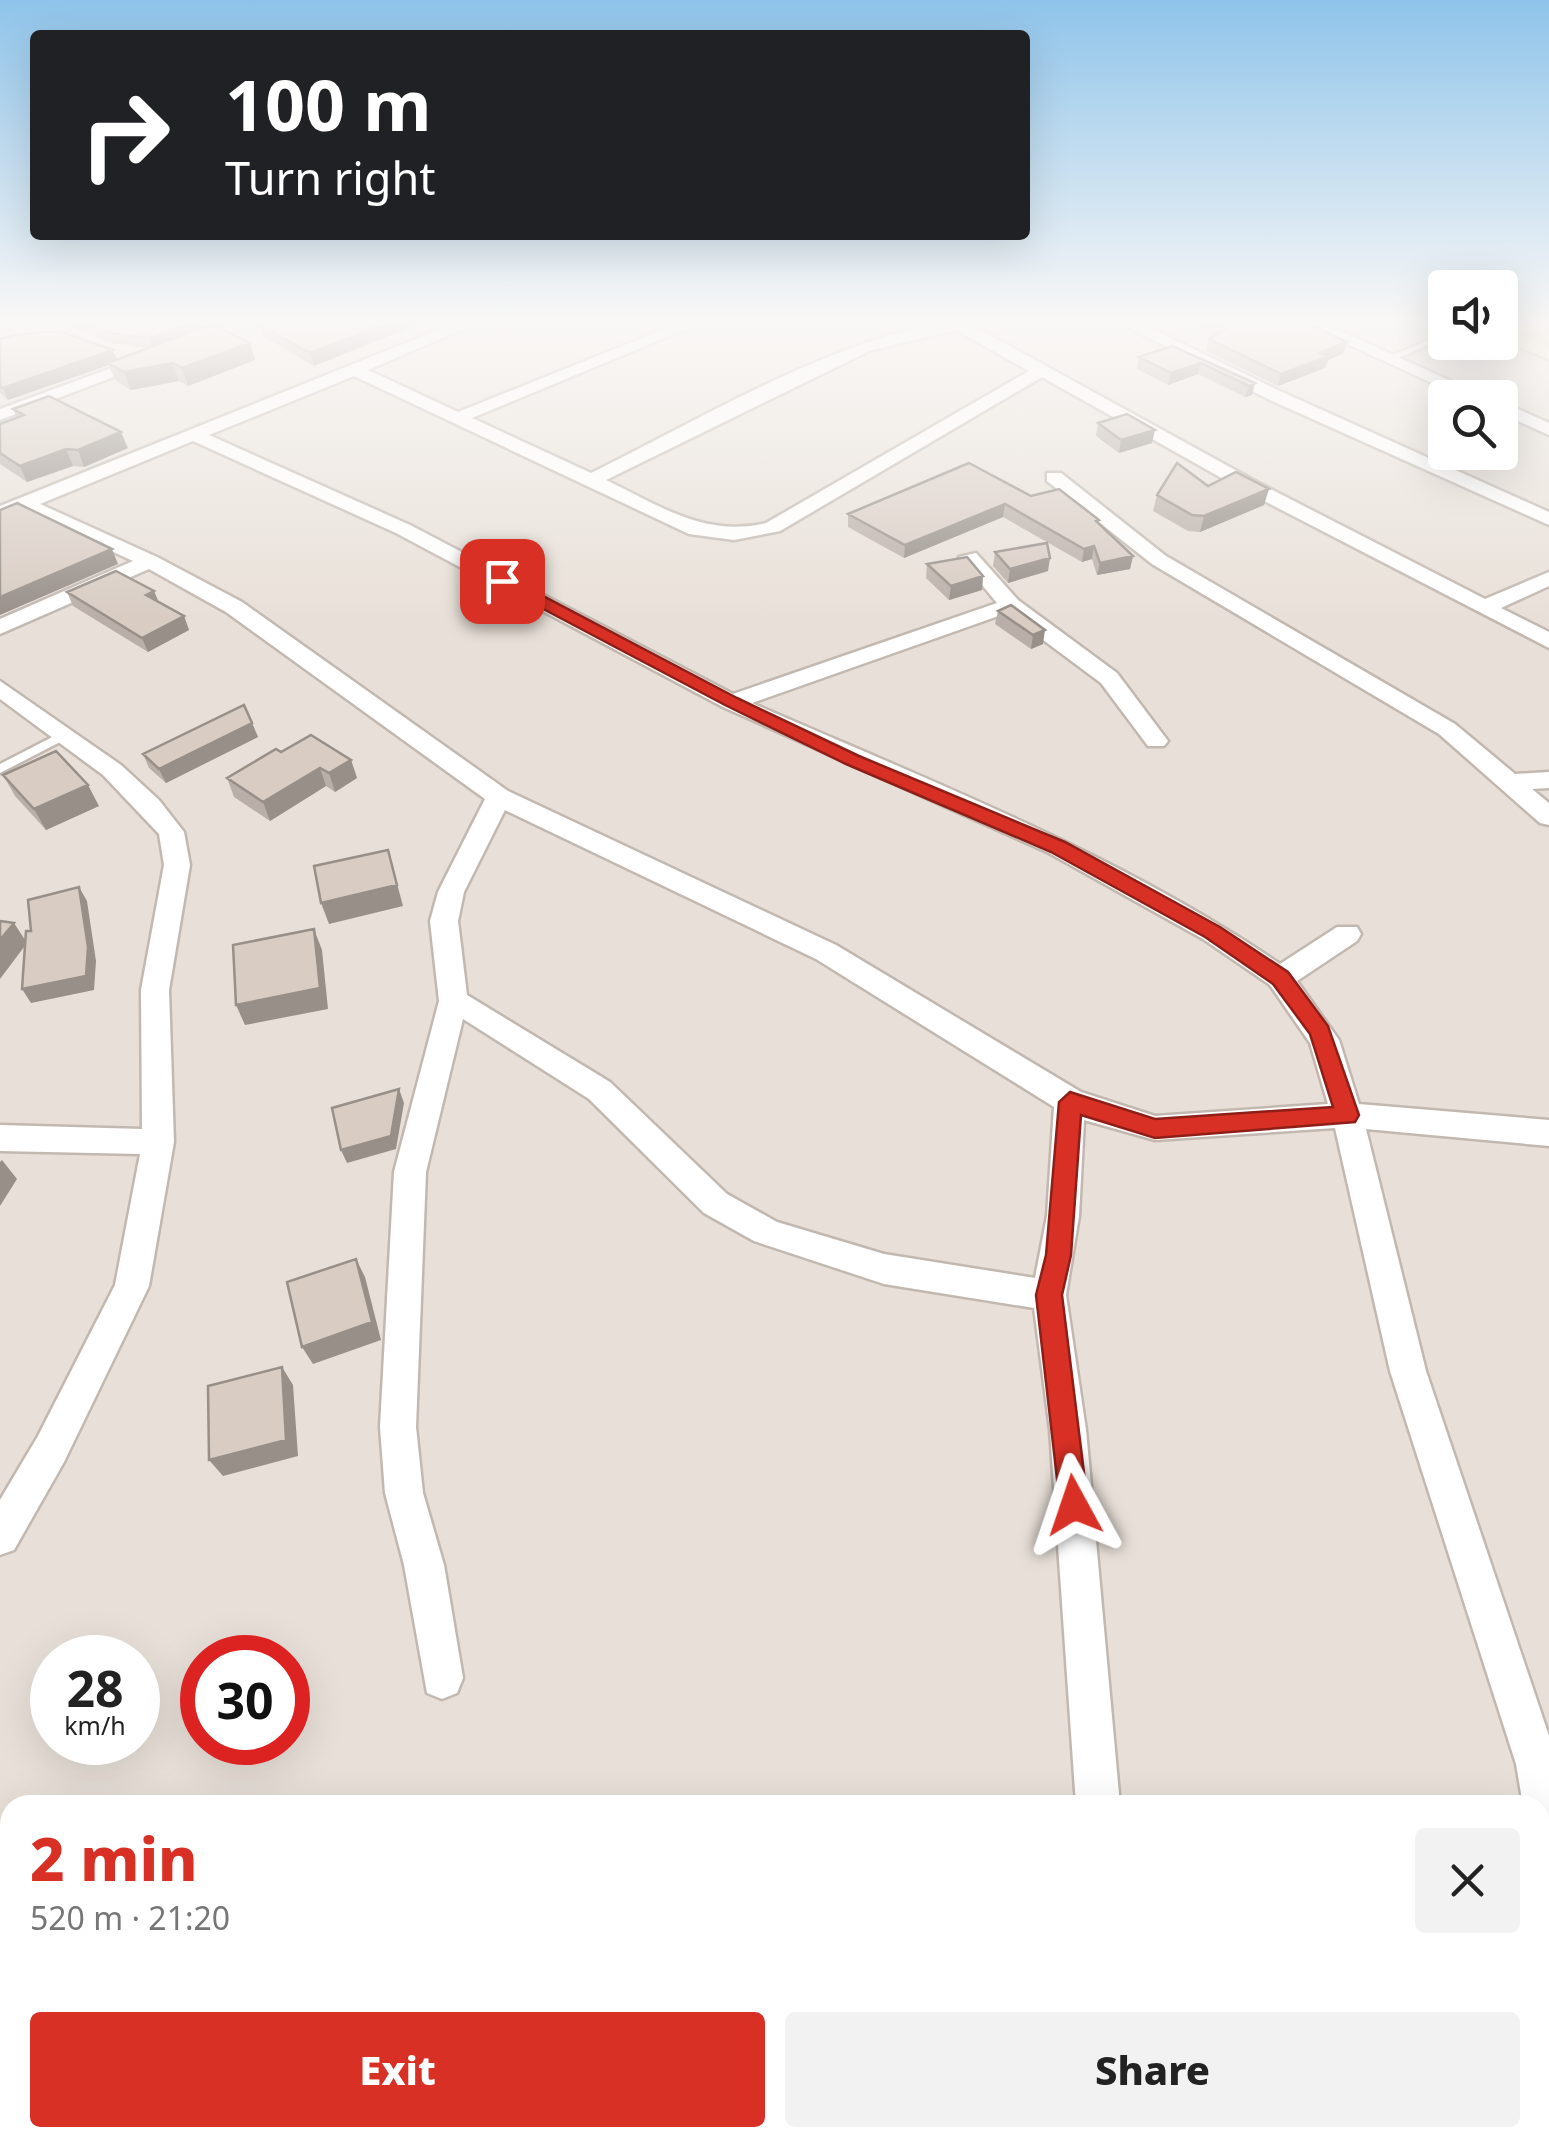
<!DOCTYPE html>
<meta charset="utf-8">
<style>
:root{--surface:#fff;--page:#f2f2f2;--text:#222;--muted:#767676;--accent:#d93025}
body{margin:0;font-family:"Noto Sans",sans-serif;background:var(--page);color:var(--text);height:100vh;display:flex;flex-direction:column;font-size:38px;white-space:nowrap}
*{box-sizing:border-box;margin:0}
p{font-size:32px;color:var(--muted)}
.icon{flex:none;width:55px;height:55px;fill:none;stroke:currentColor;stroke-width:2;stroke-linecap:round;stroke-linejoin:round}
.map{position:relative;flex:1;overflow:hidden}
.drawer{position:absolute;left:0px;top:1795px;width:1550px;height:352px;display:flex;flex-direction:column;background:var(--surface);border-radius:30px 30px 0 0;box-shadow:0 10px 40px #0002}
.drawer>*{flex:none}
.top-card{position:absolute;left:30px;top:30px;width:1000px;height:210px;border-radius:10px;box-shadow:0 10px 40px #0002;background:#202124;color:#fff;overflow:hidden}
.fabs{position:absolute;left:1428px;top:270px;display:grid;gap:20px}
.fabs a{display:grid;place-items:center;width:90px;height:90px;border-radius:10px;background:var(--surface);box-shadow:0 10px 40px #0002;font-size:50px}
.speed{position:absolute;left:30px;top:1635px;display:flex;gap:20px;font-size:50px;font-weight:700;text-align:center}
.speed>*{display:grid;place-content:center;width:130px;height:130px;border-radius:50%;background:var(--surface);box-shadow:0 10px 40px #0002;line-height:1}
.speed small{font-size:25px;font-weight:400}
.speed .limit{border:15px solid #d22;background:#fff;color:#111}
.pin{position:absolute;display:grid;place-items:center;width:85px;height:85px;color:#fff;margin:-42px;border-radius:20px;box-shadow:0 5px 15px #0006}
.me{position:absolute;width:110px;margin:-55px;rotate:355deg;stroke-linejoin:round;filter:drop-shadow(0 0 8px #0008)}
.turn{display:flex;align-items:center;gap:35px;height:210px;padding:0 30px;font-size:45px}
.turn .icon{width:130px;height:130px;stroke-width:2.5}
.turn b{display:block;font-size:70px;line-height:85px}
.round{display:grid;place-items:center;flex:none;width:105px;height:105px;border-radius:10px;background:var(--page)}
.headline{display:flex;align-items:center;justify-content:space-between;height:170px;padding:0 30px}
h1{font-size:60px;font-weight:800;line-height:75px;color:var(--accent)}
.primary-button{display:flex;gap:20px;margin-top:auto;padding:20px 30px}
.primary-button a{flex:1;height:115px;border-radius:10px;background:var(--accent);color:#fff;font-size:40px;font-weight:800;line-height:115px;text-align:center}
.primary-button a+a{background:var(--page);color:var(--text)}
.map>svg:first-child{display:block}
.residential{fill:#e8e0d8;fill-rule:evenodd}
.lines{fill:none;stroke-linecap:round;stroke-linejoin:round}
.lane-casing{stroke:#c2b8b0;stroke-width:5}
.street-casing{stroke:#c2b8b0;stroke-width:5}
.secondary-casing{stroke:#d4bd9e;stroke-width:6}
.primary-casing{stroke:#deaa6e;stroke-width:4}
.lane{fill:#fff;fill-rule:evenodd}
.street{fill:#fff;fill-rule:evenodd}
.secondary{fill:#fce8cc;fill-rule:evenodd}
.primary{fill:#f9d09e;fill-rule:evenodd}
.wall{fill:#baafa8}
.shaded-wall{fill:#978f88}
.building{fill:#d8ccc3;stroke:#978f88;stroke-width:2.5}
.route{fill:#d93025;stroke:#8d1f18;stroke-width:2.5}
</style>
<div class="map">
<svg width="1549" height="2146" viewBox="0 0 1549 2146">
<rect width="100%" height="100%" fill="#f4efea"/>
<path class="residential" d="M 0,320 L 1445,320 L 1445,342 L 1500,342 L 1500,332 L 1549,354 L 1549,2146 L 0,2146 ZM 1445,398 L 1500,398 L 1500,452 L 1445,452 ZM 52,1658 L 138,1658 L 138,1742 L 52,1742 ZM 202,1658 L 288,1658 L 288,1742 L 202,1742 ZM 10,1805 L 1540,1805 L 1540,2138 L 10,2138 Z"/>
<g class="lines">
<g class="lane-casing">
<path id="lane" d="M 1445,333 L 1445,338 L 1393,360 L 1386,358 Z
M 64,731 L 70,735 L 68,738 L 0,773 L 0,764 Z"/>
</g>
<g class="street-casing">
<path id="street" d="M 242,320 L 264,320 L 0,420 L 0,409 Z
M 463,320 L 484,320 L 368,370 L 458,412 L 687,320 L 708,320 L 472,418 L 591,473 C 698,421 863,320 980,320 L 973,326 L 1257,482 L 1485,599 L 1549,572 L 1549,586 L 1501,608 L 1549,632 L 1549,648 L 1243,490 L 1042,377 L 780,531 L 734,540 L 689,534 L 354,376 L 209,435 L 410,525 L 733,694 L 997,603 L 959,557 L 976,553 L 1018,600 L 1117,673 L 1168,741 L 1164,746 L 1148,746 L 1101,683 L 1007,613 L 752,703 C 932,782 1117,853 1280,964 L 1337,927 L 1357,927 L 1361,934 L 1357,941 L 1297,981 L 1339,1040 L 1359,1104 L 1549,1120 L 1549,1146 L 1366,1129 L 1426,1371 L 1549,1736 L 1549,1846 L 1540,1842 L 1540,1805 L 1523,1805 L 1516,1764 L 1390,1371 L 1335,1128 L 1155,1140 L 1084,1120 L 1079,1216 L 1066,1295 L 1086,1430 L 1120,1805 L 1076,1805 L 1050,1430 L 1034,1308 L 884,1284 L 754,1241 L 704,1213 L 589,1099 L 463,1019 L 426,1172 L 416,1427 L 423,1493 L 444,1565 L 463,1678 L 457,1693 L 442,1699 L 427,1693 L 404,1565 L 385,1493 L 380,1427 L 394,1172 L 439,1001 L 430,921 L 438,892 L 485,799 L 226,612 L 149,569 L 0,634 L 0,619 L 133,561 L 23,510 L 0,519 L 0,506 ZM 956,330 L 1029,371 L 766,523 C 706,538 658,505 606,480 L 869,351 ZM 193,441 L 396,533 L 723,707 L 1049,853 L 1203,939 L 1270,985 L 1310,1043 L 1328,1104 L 1155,1116 L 1081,1092 L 836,945 L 508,791 L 242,602 L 157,557 L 40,504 ZM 505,810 L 816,959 L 1054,1107 L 1047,1216 L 1035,1278 L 884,1254 L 777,1222 L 727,1194 L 610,1082 L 467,995 L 458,921 L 464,892 Z
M 1114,320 L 1134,320 L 1282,392 L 1549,512 L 1549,525 L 1270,400 Z
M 1295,320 L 1316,320 L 1489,398 L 1465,398 Z
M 1500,401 L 1549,423 L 1549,435 L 1500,413 Z
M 1047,473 L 1061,473 L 1166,556 L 1455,724 L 1515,774 L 1549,772 L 1549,788 L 1532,789 L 1549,803 L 1549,825 L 1540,823 L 1439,734 L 1152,564 L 1047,481 Z
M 0,681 L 121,765 L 159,800 L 184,832 L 190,865 L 169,990 L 174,1142 L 149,1286 L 64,1462 L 14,1550 L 0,1555 L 0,1500 L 38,1436 L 115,1285 L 140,1154 L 0,1151 L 0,1125 L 142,1129 L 141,990 L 164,865 L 159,834 L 103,775 L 0,699 Z
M 40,2138 L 91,2138 L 88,2146 L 36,2146 Z
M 550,2138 L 601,2138 L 598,2146 L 546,2146 Z
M 1094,2138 L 1144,2138 L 1144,2146 L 1094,2146 Z
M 1420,2138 L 1514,2138 L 1518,2146 L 1423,2146 Z"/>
</g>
<g class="secondary-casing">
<path id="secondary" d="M 1500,323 L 1549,343 L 1549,359 L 1500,339 Z"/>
</g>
<g class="primary-casing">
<path id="primary" d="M 1500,320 L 1525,320 L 1549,331 L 1549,348 L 1500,328 Z"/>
</g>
<use href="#lane" class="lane"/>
<use href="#street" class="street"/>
<use href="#secondary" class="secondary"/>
<use href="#primary" class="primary"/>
</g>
<path class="wall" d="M 69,320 L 192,320 L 195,321 L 198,329 L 255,360 L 188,386 L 179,381 L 131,390 L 115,380 L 109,365 L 8,400 L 0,393 L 0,339 L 113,350 L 117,360 L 147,348 L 112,343 L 72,327 Z
M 428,320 L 314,366 L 264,337 L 260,325 Z
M 1189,320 L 1301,320 L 1347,342 L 1343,354 L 1328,360 L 1325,368 L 1278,386 L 1206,351 L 1209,339 L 1214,336 L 1188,322 Z
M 1172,346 L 1255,383 L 1252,395 L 1245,397 L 1198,374 L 1168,385 L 1137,369 L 1139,357 Z
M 13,409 L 128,448 L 84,467 L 73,466 L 27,482 L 0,464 L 0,424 L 17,418 Z
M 1098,423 L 1152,443 L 1119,453 L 1096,436 Z
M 1208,486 L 1264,505 L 1200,532 L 1188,531 L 1153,511 L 1157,495 Z
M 1031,496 L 1099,520 L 1099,523 L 1133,556 L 1130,569 L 1097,575 L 1092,559 L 1082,562 L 1003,517 L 904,558 L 848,527 L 848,514 Z
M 995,552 L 1048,571 L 1008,583 L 993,566 Z
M 927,564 L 983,576 L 982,590 L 949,600 L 926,578 Z
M 154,591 L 158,602 L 184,616 L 189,630 L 148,652 L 73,606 L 67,592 Z
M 1011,605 L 1043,644 L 1031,649 L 995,624 L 998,611 Z
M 252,723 L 258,737 L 166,783 L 149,768 L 143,754 Z
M 281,752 L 351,760 L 357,778 L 335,792 L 326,786 L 270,821 L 234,797 L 227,778 Z
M 3,775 L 99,806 L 46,830 L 15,796 Z"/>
<path class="shaded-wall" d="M 395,320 L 428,320 L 314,366 L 310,353 Z
M 195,321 L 199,332 L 153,349 L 149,338 Z
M 1347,342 L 1343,354 L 1328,360 L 1325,368 L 1278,386 L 1281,374 L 1319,353 Z
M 250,343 L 255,360 L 188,386 L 182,368 Z
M 113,350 L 117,362 L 108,363 L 109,365 L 8,400 L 3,388 Z
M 173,363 L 179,381 L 131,390 L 124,372 Z
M 1201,363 L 1198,374 L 1168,385 L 1171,373 Z
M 1255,383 L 1252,395 L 1245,397 L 1249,386 Z
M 1155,430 L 1152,443 L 1119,453 L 1121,440 Z
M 121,432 L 128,448 L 84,467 L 78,450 Z
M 66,449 L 73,466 L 27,482 L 20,466 Z
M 1269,489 L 1264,505 L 1200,532 L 1204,516 Z
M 1005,504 L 1003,517 L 904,558 L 905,545 Z
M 1094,546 L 1092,559 L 1082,562 L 1084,549 Z
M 112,549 L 118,564 L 0,615 L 0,597 Z
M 1133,556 L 1130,569 L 1097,575 L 1100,563 Z
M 1050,558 L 1048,571 L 1008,583 L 1010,569 Z
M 983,576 L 982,590 L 949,600 L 951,586 Z
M 154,591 L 160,605 L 146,595 Z
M 184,616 L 189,630 L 148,652 L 142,638 Z
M 1045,630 L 1043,644 L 1031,649 L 1033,635 Z
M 252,723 L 258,737 L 166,783 L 159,769 Z
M 351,760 L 357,778 L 335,792 L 329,773 Z
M 320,768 L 326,786 L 270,821 L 263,802 Z
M 88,785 L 99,806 L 46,830 L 34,809 Z
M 388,850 L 403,906 L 329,924 L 321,903 Z
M 79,887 L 87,901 L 96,961 L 94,990 L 31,1003 L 22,989 Z
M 14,923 L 27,943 L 0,979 L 0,940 Z
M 314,929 L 322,950 L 328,1009 L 245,1025 L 236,1005 Z
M 399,1089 L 404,1103 L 396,1149 L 347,1163 L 341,1150 Z
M 2,1160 L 17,1179 L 0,1206 L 0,1162 Z
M 356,1259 L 365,1277 L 381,1340 L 313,1364 L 302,1347 Z
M 282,1367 L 293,1385 L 298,1456 L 223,1476 L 209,1460 Z"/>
<path class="building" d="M 76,320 L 192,320 L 195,321 L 149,338 L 108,333 Z
M 277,320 L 395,320 L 310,353 L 260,325 Z
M 1209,320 L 1301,320 L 1347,342 L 1319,353 L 1329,356 L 1281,374 L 1209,339 L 1226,329 Z
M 212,324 L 250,343 L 182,368 L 173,363 L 124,372 L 108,363 Z
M 59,331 L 113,350 L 3,388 L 0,386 L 0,339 L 14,335 Z
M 1172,346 L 1255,383 L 1249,386 L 1201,363 L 1171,373 L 1139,357 Z
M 49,396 L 121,432 L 78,450 L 66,449 L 20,466 L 0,453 L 0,424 L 24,415 L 13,409 Z
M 1127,414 L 1155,430 L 1121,440 L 1098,423 Z
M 969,463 L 1031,496 L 1059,489 L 1099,520 L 1096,521 L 1133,556 L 1100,563 L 1094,546 L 1084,549 L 1005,504 L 905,545 L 848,514 Z
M 1177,463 L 1208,486 L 1236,472 L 1269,489 L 1204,516 L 1192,515 L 1157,495 Z
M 17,503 L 112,549 L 0,597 L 0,510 Z
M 1047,543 L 1050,558 L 1010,569 L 995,552 Z
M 967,557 L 983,576 L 951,586 L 927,564 Z
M 116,571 L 154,591 L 146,595 L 184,616 L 142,638 L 67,592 Z
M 1011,605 L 1045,630 L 1033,635 L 998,611 Z
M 244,705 L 252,723 L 159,769 L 143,754 Z
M 311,735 L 351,760 L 329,773 L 320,768 L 263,802 L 227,778 L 276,749 L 281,752 Z
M 56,751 L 88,785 L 34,809 L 3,775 Z
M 388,850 L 397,885 L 321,903 L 314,866 Z
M 79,887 L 88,947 L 86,976 L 22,989 L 26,931 L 31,931 L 28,900 Z
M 0,921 L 14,923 L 0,940 Z
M 314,929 L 320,988 L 236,1005 L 233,945 Z
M 399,1089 L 391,1136 L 341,1150 L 332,1108 Z
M 356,1259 L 372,1322 L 302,1347 L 287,1282 Z
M 282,1367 L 286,1440 L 209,1460 L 208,1386 Z"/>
<linearGradient id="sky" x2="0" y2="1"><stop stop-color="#8fc4ea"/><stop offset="0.52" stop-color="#faf8f6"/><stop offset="1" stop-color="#faf8f6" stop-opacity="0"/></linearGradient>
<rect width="1549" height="620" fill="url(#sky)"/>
<path class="route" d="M 496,577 L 507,577 L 737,698 L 859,756 L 1065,842 L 1220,927 L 1288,972 L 1328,1026 L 1359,1115 L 1355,1122 L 1155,1138 L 1081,1115 L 1071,1255 L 1062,1295 L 1088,1505 L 1084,1515 L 1074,1519 L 1064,1515 L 1060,1505 L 1036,1295 L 1046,1255 L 1059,1102 L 1070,1092 L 1155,1119 L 1333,1107 L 1310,1034 L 1273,984 L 1205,937 L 1051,852 L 846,764 L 725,705 L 496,584 Z"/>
</svg>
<div class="fabs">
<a><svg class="icon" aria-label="sound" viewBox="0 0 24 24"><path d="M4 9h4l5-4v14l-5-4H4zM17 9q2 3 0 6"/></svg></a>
<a><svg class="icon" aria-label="search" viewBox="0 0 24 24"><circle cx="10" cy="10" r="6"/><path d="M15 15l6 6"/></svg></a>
</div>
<div class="speed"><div>28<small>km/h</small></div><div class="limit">30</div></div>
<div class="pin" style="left:502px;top:581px;background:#d93025"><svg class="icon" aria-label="arrive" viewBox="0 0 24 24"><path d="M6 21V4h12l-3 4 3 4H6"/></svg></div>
<svg class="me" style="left:1074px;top:1505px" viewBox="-20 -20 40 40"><path d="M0-17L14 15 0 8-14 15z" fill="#d93025" stroke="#fff" stroke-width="4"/></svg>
<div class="top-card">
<div class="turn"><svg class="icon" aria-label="right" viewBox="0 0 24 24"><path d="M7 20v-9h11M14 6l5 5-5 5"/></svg><div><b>100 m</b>Turn right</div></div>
</div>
<section class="drawer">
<div class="headline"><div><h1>2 min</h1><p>520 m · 21:20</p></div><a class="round"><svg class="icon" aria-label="close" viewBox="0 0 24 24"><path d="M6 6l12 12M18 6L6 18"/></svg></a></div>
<div class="primary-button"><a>Exit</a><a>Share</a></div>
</section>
</div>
